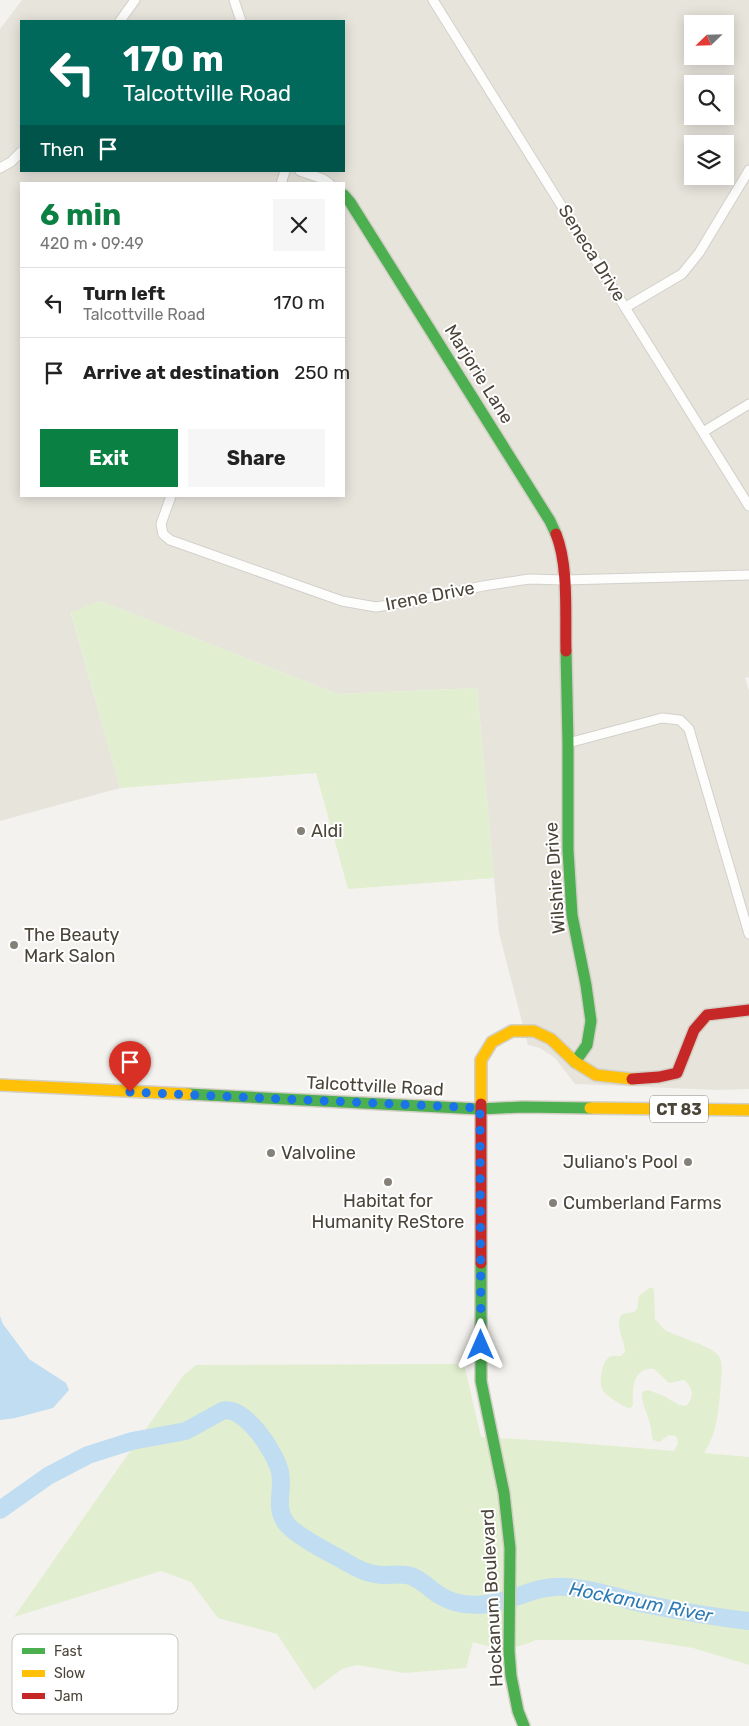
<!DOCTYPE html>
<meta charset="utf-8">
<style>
:root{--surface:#fff;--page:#f6f6f6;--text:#222;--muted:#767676;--line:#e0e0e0;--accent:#0b8043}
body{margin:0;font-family:Rubik,sans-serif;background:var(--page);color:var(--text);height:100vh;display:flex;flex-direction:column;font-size:19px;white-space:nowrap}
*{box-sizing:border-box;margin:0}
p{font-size:16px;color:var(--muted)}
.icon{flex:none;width:28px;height:28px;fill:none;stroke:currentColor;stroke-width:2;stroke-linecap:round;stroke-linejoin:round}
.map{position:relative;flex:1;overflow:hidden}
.drawer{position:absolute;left:20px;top:182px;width:325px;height:315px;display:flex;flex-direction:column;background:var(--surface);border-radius:0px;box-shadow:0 2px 12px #0003}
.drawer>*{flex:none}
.top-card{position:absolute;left:20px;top:20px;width:325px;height:152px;border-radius:0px;box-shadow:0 2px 12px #0003;background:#00695c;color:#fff;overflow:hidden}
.needle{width:32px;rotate:247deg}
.buttons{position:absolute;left:684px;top:15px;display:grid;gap:10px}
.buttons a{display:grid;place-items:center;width:50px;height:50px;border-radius:0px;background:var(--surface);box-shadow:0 2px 12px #0003;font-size:25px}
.pin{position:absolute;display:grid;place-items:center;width:42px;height:42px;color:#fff;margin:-51px -21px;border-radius:50% 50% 50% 0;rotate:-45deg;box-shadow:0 0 5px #0007}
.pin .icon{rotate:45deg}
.me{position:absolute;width:55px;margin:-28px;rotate:0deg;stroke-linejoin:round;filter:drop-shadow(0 0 4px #0008)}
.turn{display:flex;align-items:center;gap:18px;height:105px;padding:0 20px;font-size:22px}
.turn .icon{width:65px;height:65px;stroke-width:2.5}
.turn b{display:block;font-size:35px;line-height:42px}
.then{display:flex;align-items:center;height:48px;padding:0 20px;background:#0003;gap:10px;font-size:19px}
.round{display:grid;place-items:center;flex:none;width:52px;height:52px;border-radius:0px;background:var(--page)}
.summary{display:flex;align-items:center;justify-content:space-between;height:85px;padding:0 20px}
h1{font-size:30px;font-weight:700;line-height:38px;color:var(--accent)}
.cta{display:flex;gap:10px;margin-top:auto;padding:10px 20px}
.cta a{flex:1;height:58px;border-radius:0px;background:var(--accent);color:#fff;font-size:20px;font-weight:700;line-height:58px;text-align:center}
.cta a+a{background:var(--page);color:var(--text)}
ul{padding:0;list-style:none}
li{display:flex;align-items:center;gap:15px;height:70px;padding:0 20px;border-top:1px solid var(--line)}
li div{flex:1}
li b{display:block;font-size:19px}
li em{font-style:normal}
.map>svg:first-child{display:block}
.residential{fill:#e7e4dc;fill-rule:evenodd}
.green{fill:#e1eecf}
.water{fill:#c0ddf1}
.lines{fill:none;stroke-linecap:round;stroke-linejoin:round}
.river{stroke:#c0ddf1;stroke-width:18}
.street-casing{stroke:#d2d0cb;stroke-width:11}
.fast-casing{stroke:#d3cfc5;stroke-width:14}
.slow-casing{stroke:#d3cfc5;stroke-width:14}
.jam-casing{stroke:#d3cfc5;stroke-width:14}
.street{stroke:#fdfdfc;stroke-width:9}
.fast{stroke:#4caf50;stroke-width:11}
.slow{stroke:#ffc107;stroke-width:11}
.jam{stroke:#c62828;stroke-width:11}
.route{stroke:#1a73e8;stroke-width:9;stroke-dasharray:0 16.2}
.poi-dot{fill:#868178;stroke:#fff;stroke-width:2}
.labels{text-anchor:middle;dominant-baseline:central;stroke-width:4;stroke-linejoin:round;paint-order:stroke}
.shield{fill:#fff;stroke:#817c74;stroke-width:1}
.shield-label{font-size:16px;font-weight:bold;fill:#4b4439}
.street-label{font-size:18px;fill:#4b4439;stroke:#fff}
.poi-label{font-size:18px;fill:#4b4439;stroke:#fff;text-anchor:start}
.water-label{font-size:19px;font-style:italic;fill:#2e7ab2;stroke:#fff}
.key{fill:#fff;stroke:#c9c7c4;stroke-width:1}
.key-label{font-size:14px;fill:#4b4439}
</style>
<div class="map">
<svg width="749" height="1726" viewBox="0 0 749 1726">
<rect width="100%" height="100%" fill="#f4f2ee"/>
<path class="residential" d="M 22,0 L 749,0 L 749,677 L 745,678 L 749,691 L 749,1089 L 717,1090 L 575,1084 L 555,1058 L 540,1048 L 528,1045 L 499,933 L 477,688 L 338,694 L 100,601 L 71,613 L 120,788 L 0,821 L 0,29 ZM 21,21 L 344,21 L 344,171 L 21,171 ZM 692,24 L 725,24 L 725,56 L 692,56 ZM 692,84 L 725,84 L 725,116 L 692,116 ZM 692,144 L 725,144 L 725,176 L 692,176 ZM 21,184 L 344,184 L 344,496 L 21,496 Z"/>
<path class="green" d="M 100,601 L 338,694 L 477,688 L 494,878 L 348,889 L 316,773 L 120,788 L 71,612 Z
M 649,1288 L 653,1288 L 654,1291 L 655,1319 C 659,1323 663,1330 669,1332 C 681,1338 710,1346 718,1355 C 724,1363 721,1373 721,1382 C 719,1406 718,1432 704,1453 L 749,1457 L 749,1665 L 693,1648 L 641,1640 L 536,1640 C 510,1651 499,1650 473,1642 L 466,1668 L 404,1673 L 357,1665 L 342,1669 L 314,1690 L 277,1634 L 218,1618 L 191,1582 L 161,1571 L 14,1617 L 183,1376 L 196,1365 L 464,1364 L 481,1437 L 565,1442 L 674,1451 L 678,1443 L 676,1436 L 669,1435 L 659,1442 L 653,1440 C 651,1434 652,1430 650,1424 C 648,1414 641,1403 642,1392 L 648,1390 L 664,1396 L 679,1405 L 686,1406 C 694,1398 694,1388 684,1380 L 669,1383 L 654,1369 C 633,1367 632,1389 633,1405 L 630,1409 C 622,1405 609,1398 603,1391 C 598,1383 602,1362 609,1357 C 613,1355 618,1356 621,1356 L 625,1352 C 625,1340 615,1327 621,1315 C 638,1309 636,1317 639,1296 Z"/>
<path class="water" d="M 0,1316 L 3,1324 L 29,1359 L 66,1383 L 69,1390 L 53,1408 L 15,1418 L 0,1420 Z"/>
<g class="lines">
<path class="river" d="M 0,1510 L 48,1476 L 88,1455 L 132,1441 L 186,1431 L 222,1411 C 244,1404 276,1453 280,1472 C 284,1490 274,1507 286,1523 C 294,1535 332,1554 346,1562 C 357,1569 368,1574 381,1575 C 391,1575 401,1573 411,1576 C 422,1580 430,1589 439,1595 C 453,1604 471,1606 487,1604 C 515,1601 537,1584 567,1587 C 594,1589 619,1598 645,1604 C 679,1611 714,1617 749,1621"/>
<g class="street-casing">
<path id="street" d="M 234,0 L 241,21
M 433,0 L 749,506
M 120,21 L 135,0
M 0,168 L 11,162 L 21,152
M 300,171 L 323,179 L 330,184
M 281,184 L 285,171
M 626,307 L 682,274 L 699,253 L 749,170
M 703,432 L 749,404
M 171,496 L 161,524 L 163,534 L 170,540 L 342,601 L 376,607 L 419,600 L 483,586 L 529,579 L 564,580 L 749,575
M 568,743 L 662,718 L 680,720 L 689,729 L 749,934"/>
</g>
<g class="fast-casing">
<path id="fast" d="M 344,195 L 350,202 L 550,521 L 556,534
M 566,651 L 568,743 L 568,850 L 572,915 L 586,985 L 591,1021 L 587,1045 L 575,1062
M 188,1094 L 480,1109 L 522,1107 L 590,1108
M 481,1263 L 481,1381 L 504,1493 L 510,1548 L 509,1651 L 511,1676 L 518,1711 L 524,1726"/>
</g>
<g class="slow-casing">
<path id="slow" d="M 0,1085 L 188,1094
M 481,1104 L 481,1060 L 492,1042 L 512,1031 L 534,1031 L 551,1039 L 575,1062 L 596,1075 L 632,1079
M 590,1108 L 749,1110"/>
</g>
<g class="jam-casing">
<path id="jam" d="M 556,534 C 569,566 565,616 566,651
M 632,1079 L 659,1077 L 677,1073 L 694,1030 L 707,1015 L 749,1010
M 481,1104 L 481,1263"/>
</g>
<use href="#street" class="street"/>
<use href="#fast" class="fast"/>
<use href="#slow" class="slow"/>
<use href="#jam" class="jam"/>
</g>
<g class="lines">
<path class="route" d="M 130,1092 L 480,1108 L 481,1345"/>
</g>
<g class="poi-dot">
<circle cx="301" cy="831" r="5"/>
<circle cx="14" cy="945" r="5"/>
<circle cx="271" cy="1153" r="5"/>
<circle cx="688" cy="1162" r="5"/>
<circle cx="388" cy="1182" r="5"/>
<circle cx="553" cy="1203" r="5"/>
</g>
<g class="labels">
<rect class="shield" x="650" y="1095.5" width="58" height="27" rx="4"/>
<g class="shield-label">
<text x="679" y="1109">CT 83</text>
</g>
<g class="street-label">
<text transform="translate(592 253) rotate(58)">Seneca Drive</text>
<text transform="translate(479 374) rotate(58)">Marjorie Lane</text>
<text transform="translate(430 596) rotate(-11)">Irene Drive</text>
<text transform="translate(555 878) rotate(-94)">Wilshire Drive</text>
<text transform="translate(375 1086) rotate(3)">Talcottville Road</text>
<text transform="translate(492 1598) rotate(-93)">Hockanum Boulevard</text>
</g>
<g class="poi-label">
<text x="311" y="831">Aldi</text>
<text x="24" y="935">The Beauty<tspan x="24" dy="21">Mark Salon</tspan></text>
<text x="281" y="1153">Valvoline</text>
<text x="678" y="1162" text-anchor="end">Juliano's Pool</text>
<text x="388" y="1201" text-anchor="middle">Habitat for<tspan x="388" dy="21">Humanity ReStore</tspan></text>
<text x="563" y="1203">Cumberland Farms</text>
</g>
<g class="water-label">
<text transform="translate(641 1602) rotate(11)">Hockanum River</text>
</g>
</g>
<rect x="12" y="1634" width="166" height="80" rx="8" class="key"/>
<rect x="22" y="1648" width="23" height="6" fill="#4caf50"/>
<rect x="22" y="1670" width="23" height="7" fill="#ffc107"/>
<rect x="22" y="1693" width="23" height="6" fill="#c62828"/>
<g class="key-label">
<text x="54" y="1656">Fast</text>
<text x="54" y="1678">Slow</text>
<text x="54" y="1701">Jam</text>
</g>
</svg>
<div class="buttons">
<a><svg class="needle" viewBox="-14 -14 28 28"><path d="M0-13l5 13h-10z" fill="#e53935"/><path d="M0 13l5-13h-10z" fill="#767676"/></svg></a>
<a><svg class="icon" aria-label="search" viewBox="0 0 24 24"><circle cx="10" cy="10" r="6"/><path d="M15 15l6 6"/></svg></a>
<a><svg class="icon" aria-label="layers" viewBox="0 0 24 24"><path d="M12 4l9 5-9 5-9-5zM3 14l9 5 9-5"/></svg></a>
</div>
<div class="pin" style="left:130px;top:1092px;background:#d93025"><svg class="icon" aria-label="arrive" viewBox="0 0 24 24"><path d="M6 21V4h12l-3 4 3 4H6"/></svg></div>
<svg class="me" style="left:481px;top:1345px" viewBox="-20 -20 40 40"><path d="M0-17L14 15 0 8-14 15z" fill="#1a73e8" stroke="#fff" stroke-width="4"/></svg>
<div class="top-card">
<div class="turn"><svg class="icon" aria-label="left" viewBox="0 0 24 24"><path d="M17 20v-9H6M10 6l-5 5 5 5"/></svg><div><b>170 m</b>Talcottville Road</div></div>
<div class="then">Then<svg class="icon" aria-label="arrive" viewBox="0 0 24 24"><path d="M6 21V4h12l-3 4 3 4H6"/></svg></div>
</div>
<section class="drawer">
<div class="summary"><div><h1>6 min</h1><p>420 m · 09:49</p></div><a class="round"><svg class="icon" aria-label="close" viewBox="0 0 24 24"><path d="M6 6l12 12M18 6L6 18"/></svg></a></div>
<ul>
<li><svg class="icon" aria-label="left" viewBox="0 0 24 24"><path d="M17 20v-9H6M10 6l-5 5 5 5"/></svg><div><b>Turn left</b><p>Talcottville Road</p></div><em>170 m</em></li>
<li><svg class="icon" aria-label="arrive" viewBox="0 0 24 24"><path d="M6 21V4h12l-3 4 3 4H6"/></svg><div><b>Arrive at destination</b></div><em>250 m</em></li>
</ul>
<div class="cta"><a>Exit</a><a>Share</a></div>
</section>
</div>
